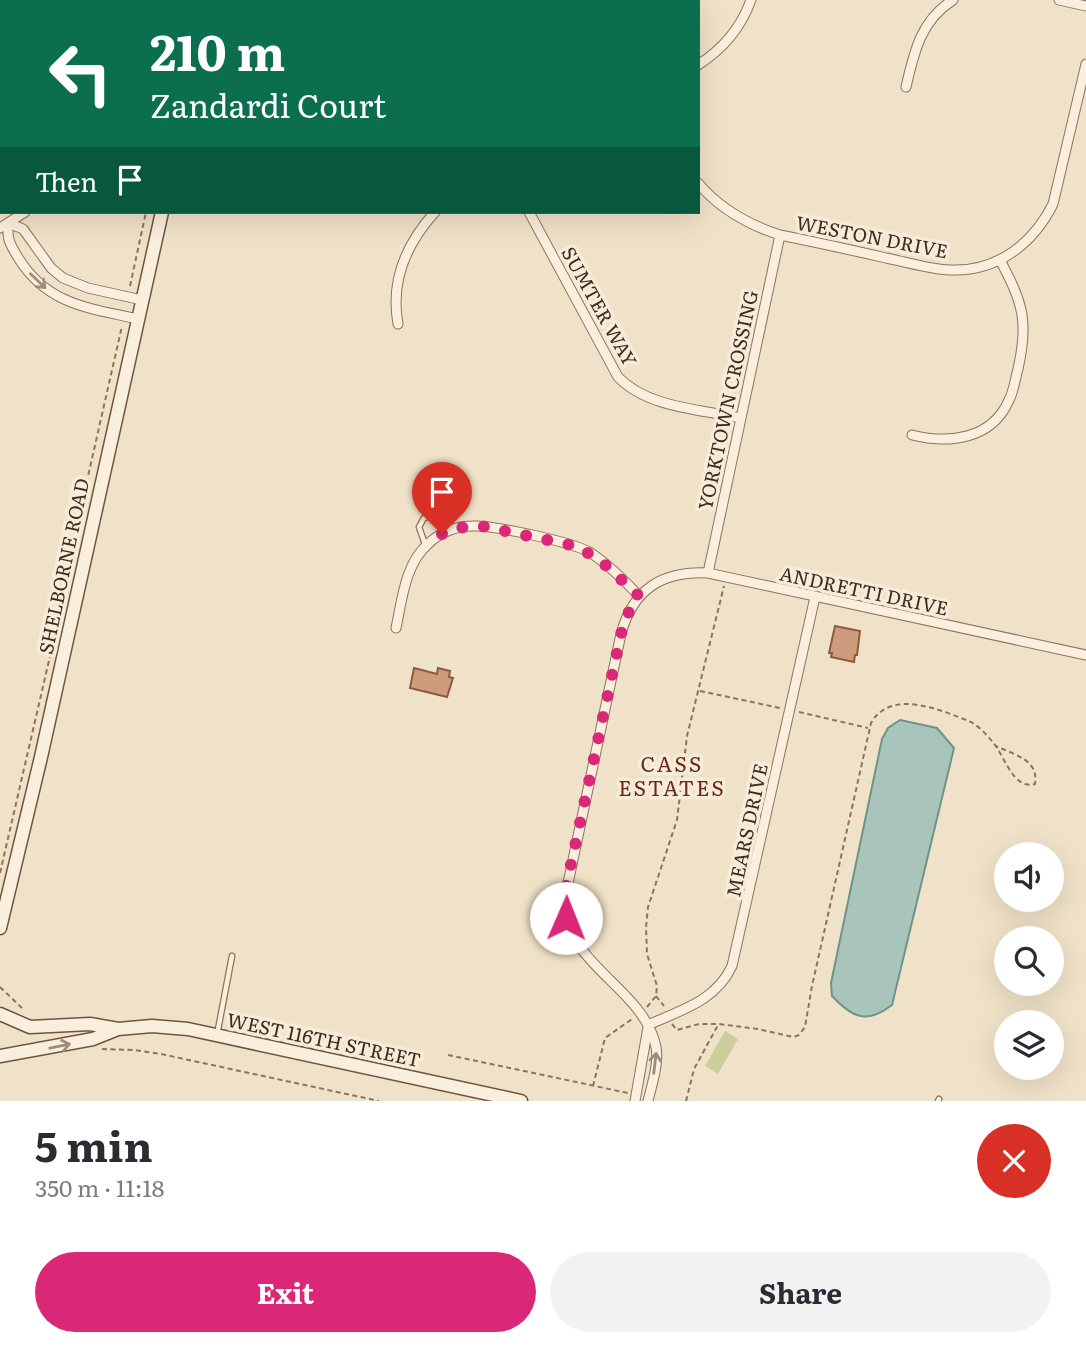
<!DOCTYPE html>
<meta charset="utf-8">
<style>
:root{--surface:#fff;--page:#f2f2f3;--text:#2b2b33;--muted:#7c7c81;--accent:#db2777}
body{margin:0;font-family:Literata,serif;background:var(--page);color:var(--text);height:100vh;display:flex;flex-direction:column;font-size:26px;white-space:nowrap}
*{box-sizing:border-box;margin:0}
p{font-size:23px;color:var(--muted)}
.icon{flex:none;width:38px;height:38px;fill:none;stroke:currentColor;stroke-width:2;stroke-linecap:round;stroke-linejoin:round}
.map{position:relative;height:1101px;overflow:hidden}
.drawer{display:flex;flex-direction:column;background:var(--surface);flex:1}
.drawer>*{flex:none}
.banner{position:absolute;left:0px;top:0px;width:700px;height:214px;box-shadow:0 7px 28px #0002;background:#0b6e4f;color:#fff;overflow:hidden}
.tools{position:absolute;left:994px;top:842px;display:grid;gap:14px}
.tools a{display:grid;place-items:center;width:70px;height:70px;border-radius:50%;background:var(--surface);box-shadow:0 7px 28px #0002;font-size:35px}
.pin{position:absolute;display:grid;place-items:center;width:60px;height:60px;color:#fff;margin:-72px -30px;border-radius:50% 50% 50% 0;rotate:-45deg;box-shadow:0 0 7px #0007}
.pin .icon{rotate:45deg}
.me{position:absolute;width:77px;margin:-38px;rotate:1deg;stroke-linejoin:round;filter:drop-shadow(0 0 5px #0008)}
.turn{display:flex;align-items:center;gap:24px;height:147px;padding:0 35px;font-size:32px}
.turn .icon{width:91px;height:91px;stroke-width:2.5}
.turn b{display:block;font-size:49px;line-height:60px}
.then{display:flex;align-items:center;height:66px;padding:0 35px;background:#0003;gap:14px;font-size:26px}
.round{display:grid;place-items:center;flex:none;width:74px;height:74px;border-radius:37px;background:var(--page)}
.summary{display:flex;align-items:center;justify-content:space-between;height:119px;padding:0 35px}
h1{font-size:42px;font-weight:700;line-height:52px}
.action{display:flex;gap:14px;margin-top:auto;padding:14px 35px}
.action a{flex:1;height:80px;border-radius:42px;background:var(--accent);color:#fff;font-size:28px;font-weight:700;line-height:80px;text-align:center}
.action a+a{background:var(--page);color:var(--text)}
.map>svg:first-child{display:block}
.green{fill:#cccf9b}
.water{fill:#a9c4ba;stroke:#6f9388;stroke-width:2}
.building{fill:#cf9b7d;stroke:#8d5b41;stroke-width:2}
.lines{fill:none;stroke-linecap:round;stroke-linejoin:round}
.lane-casing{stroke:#8d735c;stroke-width:7}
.street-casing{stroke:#8d735c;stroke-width:11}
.secondary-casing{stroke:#6f543f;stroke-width:15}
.path{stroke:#8d735c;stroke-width:2;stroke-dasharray:5 3.5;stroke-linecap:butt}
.lane{stroke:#faefdc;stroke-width:4.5}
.street{stroke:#faefdc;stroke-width:9}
.secondary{stroke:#faefdc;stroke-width:12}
.oneway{stroke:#9c8e7e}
.route{stroke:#db2777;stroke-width:12;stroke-dasharray:0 21.6}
.labels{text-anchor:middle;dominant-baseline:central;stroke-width:7;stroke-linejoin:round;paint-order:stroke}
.street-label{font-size:19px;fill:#3d2c20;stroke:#f7ecd8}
.neighbourhood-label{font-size:21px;letter-spacing:2px;fill:#6b2a1e;stroke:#f7ecd8}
</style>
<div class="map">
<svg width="1086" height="1101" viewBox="0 0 1086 1101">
<rect width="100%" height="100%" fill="#f0e2c8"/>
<path class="green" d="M 725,1031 L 738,1039 L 718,1074 L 705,1066 Z"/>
<path class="water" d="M 900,720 L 937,728 L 954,748 L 892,1005 C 866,1025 852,1017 832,996 L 831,983 L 882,739 L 888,728 Z"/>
<path class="building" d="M 835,626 L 860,631 L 857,655 L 855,655 L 854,662 L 831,657 L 832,653 L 829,653 Z
M 414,668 L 437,674 L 438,668 L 450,671 L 449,677 L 453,678 L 447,697 L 410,688 Z"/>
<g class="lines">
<g class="lane-casing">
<path id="lane" d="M 425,544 L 419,527 L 424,518 C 437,513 443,519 450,530
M 217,1035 L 232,956
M 938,1101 L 939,1099"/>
</g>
<g class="street-casing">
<path id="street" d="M 597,0 L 598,2
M 1059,0 L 1086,6
M 144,2 L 144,0
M 479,2 L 482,0
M 698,65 C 723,49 741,28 751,0
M 906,87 C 914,52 921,20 953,0
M 698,183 C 719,208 749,225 780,235 C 815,242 851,250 886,258 C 907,262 929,269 950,270 C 997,272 1033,244 1053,204 L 1086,64
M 529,212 L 618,377 C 648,408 700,409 740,418
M 8,223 C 7,241 10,244 19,259 C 48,305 89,308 138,319
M 8,223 L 23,229 L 51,268 L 63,278 L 88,288 L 142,300
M 0,228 L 25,212
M 398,324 C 390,280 406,244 435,212
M 912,435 C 948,444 992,440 1009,400 C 1014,391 1015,379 1018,369 C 1022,351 1025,333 1022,315 C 1019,296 1009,277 1000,260
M 708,573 L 780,235
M 396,628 C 402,600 405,564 428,544 C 439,533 456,526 472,526 C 493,525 573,542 591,553 C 609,565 625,581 639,596
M 648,1025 C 681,1010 716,1001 732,966 L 815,597
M 635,1101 L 648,1027
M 648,1101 C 652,1084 659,1064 656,1047 C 644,988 566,966 564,902 L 621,634 C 633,589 662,571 708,573 L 1086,655"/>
</g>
<g class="secondary-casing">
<path id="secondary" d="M 210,2 L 210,0
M 0,928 L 41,757 L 162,212
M 0,1014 L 30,1027 L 90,1024 L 118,1029 L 152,1026 L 188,1029 L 521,1101
M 0,1056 L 93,1039 L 118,1029"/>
</g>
<path class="path" d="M 194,2 L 194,0
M 130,286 L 146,212
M 700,691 L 780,708
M 799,712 L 868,728
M 0,873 L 53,643 L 60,600 L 122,326
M 0,987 L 24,1010
M 656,996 L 664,1006
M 647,1007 L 656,996 L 657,986 L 647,954 L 646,927 L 648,907 L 677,820 L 687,736 L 724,586
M 672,1024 L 677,1030 L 699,1024 L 719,1024 L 758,1029 L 793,1037 L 799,1035 L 805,1027 L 812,986 L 871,723 C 891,688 941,710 971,722 C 980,727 988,736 995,745 C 1005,758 1014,790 1035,784 C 1039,759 1014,755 996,746
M 102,1049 L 134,1050 L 161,1054 L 379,1101
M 448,1055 L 628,1093
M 593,1086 L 605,1038 L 632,1019
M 686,1101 L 694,1069 L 718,1025"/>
<use href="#lane" class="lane"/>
<use href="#street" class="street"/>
<use href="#secondary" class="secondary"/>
</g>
<defs><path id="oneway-shaft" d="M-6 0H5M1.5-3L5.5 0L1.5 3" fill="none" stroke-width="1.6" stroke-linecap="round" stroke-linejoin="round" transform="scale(1.75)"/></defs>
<g class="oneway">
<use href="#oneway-shaft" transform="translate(38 281) rotate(44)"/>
<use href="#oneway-shaft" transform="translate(60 1046) rotate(-11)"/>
<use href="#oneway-shaft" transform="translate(655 1063) rotate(-83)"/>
</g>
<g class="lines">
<path class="route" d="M 442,534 L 456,528 L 481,526 L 576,546 L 601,561 L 639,596 L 627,615 L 621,634 L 565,892 L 566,918"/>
</g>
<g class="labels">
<g class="street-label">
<text transform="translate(872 236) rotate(11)">WESTON DRIVE</text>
<text transform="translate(600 306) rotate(61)">SUMTER WAY</text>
<text transform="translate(727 400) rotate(-78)">YORKTOWN CROSSING</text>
<text transform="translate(63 566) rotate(-78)">SHELBORNE ROAD</text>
<text transform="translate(864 590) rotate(12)">ANDRETTI DRIVE</text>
<text transform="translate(746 830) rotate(-78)">MEARS DRIVE</text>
<text transform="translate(324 1039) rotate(12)">WEST 116TH STREET</text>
</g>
<g class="neighbourhood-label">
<text x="672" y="762">CASS<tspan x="672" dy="24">ESTATES</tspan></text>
</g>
</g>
</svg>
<div class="tools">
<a><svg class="icon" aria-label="sound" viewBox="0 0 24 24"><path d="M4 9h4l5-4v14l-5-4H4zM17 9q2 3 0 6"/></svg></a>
<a><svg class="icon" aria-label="search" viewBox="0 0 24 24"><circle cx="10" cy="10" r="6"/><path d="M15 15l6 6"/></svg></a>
<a><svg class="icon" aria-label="layers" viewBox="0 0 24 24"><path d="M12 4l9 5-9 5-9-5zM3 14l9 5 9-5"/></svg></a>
</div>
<div class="pin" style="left:442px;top:534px;background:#d93025"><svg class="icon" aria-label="arrive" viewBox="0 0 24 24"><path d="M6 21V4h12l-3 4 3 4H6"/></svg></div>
<svg class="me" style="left:566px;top:918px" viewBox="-20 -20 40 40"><circle r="19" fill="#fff"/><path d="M0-13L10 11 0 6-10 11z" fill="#db2777"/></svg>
<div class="banner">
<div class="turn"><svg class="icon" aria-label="left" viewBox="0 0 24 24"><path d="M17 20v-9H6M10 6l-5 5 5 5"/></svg><div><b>210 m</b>Zandardi Court</div></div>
<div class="then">Then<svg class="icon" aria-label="arrive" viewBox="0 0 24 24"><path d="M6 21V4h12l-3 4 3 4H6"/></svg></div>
</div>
</div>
<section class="drawer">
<div class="summary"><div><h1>5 min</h1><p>350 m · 11:18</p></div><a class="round" style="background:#d93025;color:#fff"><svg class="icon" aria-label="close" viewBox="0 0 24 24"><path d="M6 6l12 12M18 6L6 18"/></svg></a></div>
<div class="action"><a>Exit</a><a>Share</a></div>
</section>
